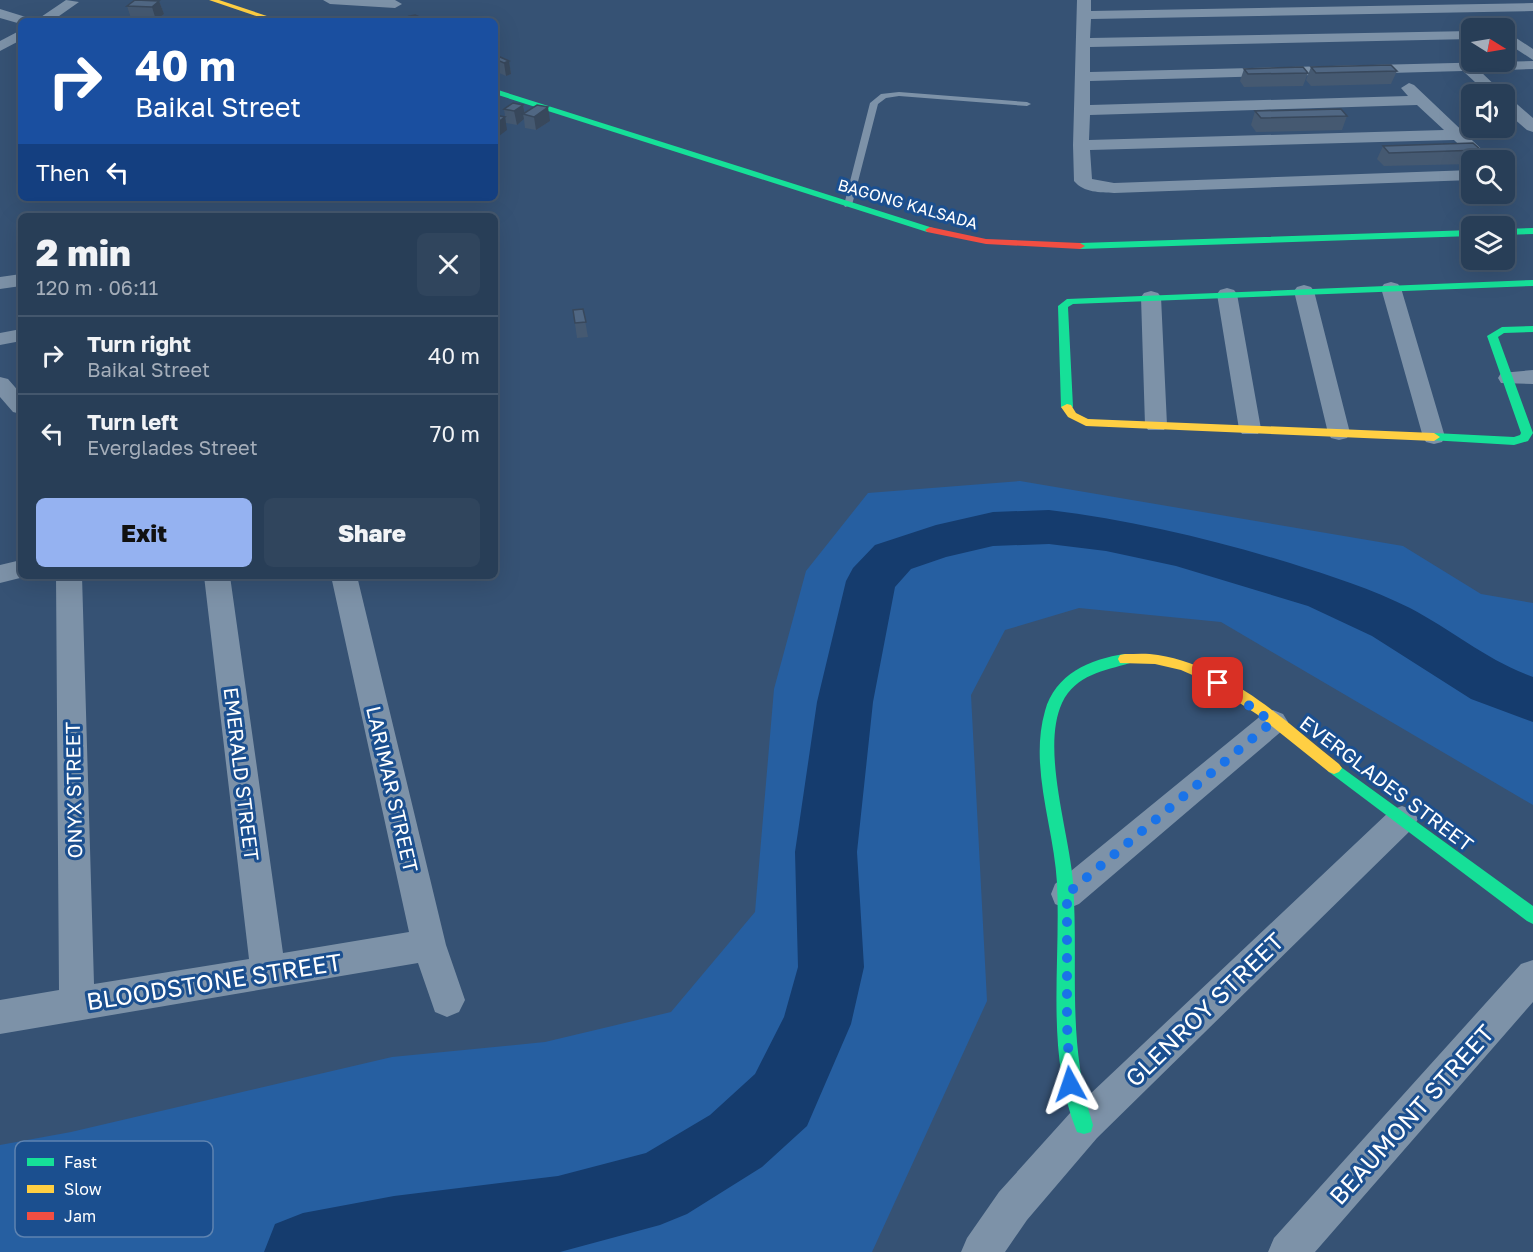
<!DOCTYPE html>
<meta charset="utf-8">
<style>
:root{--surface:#283e57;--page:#30455d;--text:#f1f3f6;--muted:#a5aeba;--line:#44576d;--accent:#95b2f1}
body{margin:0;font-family:"Golos Text",sans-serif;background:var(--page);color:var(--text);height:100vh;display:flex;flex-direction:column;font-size:22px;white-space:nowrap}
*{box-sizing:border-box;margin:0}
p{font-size:20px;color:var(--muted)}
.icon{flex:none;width:33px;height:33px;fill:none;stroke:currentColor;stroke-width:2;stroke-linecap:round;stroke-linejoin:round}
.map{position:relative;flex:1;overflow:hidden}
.details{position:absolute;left:18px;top:213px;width:480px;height:366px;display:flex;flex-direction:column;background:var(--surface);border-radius:9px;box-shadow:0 6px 24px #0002,0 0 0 2px var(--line)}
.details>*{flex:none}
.hud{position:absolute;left:18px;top:18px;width:480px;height:183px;border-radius:9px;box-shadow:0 6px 24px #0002,0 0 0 2px var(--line);background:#1a4fa0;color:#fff;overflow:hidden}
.needle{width:39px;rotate:101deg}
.tools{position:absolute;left:1461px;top:18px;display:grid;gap:12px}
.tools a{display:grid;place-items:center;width:54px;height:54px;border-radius:9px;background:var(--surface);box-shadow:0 6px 24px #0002,0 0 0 2px var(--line);font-size:30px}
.pin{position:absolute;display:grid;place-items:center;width:51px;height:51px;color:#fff;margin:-26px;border-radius:12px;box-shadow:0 3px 9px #0006}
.me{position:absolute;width:66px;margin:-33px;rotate:355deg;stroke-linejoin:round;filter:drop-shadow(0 0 4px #0008)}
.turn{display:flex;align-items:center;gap:21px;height:126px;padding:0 18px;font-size:27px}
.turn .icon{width:78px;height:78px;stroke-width:2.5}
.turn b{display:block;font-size:42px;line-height:51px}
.then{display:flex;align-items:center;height:57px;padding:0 18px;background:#0003;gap:12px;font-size:22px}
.round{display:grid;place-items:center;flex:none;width:63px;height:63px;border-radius:9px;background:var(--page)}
.summary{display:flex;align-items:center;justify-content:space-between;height:102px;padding:0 18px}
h1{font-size:36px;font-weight:800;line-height:45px}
.button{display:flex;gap:12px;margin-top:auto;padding:12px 18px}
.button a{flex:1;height:69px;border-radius:9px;background:var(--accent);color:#111;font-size:24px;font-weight:800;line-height:69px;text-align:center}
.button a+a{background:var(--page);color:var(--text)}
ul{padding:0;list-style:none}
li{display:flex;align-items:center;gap:18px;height:78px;padding:0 18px;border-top:2px solid var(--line)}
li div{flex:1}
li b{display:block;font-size:22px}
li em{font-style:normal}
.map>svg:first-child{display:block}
.green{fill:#265fa1}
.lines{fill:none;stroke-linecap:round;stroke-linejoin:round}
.river{fill:#153c6e;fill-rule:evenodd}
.lane{fill:#7d92a8;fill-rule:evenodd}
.street{fill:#7d92a8;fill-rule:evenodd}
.fast{fill:#16e098;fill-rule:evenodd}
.slow{fill:#ffcf43;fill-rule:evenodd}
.jam{fill:#f24e42;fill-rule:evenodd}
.wall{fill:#455971}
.shaded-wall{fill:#38485c}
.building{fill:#506783;stroke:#38485c;stroke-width:1.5}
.route{stroke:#1a73e8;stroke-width:10;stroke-dasharray:0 18}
.labels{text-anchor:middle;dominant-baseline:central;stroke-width:6;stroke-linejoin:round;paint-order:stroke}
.far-street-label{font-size:16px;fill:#fff;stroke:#1b4f8f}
.street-label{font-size:20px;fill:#fff;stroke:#1b4f8f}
.near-street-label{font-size:24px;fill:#fff;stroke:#1b4f8f}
.key{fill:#1b4f8f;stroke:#5f84b1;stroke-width:1.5}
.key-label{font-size:16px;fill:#fff}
</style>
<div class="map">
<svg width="1533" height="1252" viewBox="0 0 1533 1252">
<rect width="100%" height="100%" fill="#365274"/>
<path class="green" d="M 1020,481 L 1403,546 L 1481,594 L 1533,603 L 1533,805 L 1221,622 L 1079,608 L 1005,630 L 971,695 L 987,1001 L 872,1252 L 0,1252 L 0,1145 L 71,1132 L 392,1057 L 545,1042 L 671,1012 L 755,912 L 774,689 L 806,571 L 868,493 Z"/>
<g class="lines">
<path class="river" d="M 1049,510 C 1131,520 1211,539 1290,563 C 1331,576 1372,589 1410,608 C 1452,630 1488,661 1533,677 L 1533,722 L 1471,699 L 1372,636 L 1308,606 L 1176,566 L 1106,551 L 1049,544 L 993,546 L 946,557 L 911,569 L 895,587 L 873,702 L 857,852 L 864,967 L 851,1024 L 807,1126 L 762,1167 L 687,1214 L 660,1225 L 560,1252 L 264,1252 L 275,1224 L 303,1213 L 394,1196 L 558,1176 L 646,1153 L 710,1115 L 755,1074 L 784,1017 L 798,967 L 795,852 L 817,702 L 846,581 L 853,568 L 875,545 L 936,525 L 993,512 Z"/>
<path class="lane" d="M 899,92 L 1027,102 L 1031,104 L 1027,106 L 899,96 L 886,98 L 878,104 L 852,205 L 845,207 L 844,205 L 870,103 L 881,94 Z"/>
<path class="street" d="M 66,0 L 79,2 L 52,21 L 35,21 Z
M 323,0 L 395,0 L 402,4 L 395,8 L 330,4 Z
M 1077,0 L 1091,0 L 1091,11 L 1533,3 L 1533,11 L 1091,19 L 1090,38 L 1472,31 L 1472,39 L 1090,47 L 1090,72 L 1533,61 L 1533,69 L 1480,71 L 1504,94 L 1488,94 L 1463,71 L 1090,81 L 1090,105 L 1408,96 L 1401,88 L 1409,83 L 1414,85 L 1493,160 L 1475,160 L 1454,140 L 1090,150 L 1092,179 L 1114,183 L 1472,170 L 1472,180 L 1114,193 C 1100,192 1084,193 1074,181 L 1073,145 ZM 1417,105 L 1444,130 L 1089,140 L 1090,115 Z
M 0,9 L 29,18 L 31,21 L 21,21 L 21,24 L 0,18 Z
M 21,30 L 21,40 L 0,51 L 0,41 Z
M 1504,30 L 1533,49 L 1533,60 L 1504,41 Z
M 1504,96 L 1510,98 L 1533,118 L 1533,132 L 1527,130 L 1504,110 Z
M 1504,175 L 1515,182 L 1512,186 L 1504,187 Z
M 21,274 L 21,286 L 0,289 L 0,277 Z
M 1391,282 L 1398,284 L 1401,288 L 1445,437 L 1442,442 L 1434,444 L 1426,442 L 1423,437 L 1381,288 L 1384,284 Z
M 1304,285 L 1311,287 L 1314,291 L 1350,433 L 1347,438 L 1339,440 L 1331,438 L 1328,433 L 1294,291 L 1297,287 Z
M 1227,288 L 1234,290 L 1237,294 L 1261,429 L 1258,434 L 1242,434 L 1239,429 L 1217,294 L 1220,290 Z
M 1151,291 L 1158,293 L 1161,297 L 1167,425 L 1164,430 L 1148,430 L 1145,425 L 1141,297 L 1144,293 Z
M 21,329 L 21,341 L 0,345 L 0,333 Z
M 1533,370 L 1533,384 L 1501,383 L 1498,378 L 1501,373 Z
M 0,377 L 8,379 L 21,394 L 21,414 L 13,412 L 0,397 Z
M 21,560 L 21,576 L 28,576 L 0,583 L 0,565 Z
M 56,576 L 82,576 L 94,984 L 249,959 L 204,576 L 230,576 L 283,953 L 409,932 L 331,576 L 357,576 L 446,945 L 465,1000 L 459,1012 L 447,1017 L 435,1012 L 418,963 L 0,1034 L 0,1000 L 59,990 Z
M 1273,710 L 1283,714 L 1288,722 L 1283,730 L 1079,904 L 1067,909 L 1055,904 L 1051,894 L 1055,884 L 1263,714 Z
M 1402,806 L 1413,810 L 1418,819 L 1413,828 L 1097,1138 L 1027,1220 L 1005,1252 L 961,1252 L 967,1238 L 999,1192 L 1071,1112 L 1391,810 Z
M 1533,960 L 1533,1002 L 1315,1252 L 1268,1252 L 1274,1238 L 1521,964 Z"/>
<path class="fast" d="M 495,89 L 933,228 L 935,230 L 927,232 L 495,94 Z
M 1533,228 L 1533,234 L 1504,235 L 1504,229 Z
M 1472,230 L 1472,236 L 1080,249 L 1075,246 L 1080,243 Z
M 1533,280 L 1533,286 L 1073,304 L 1068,307 L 1073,407 L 1067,410 L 1061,407 L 1058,306 L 1067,299 Z
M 1533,326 L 1533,332 L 1504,333 L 1498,337 L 1533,433 L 1528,441 L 1514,445 L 1430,440 L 1428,437 L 1434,433 L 1514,437 L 1520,435 L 1521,433 L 1487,336 L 1502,327 Z
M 1125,654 L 1130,655 L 1132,659 L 1130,663 C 1104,671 1076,674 1062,703 C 1041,749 1069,831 1073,882 C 1079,969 1066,1039 1093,1125 L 1091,1132 L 1084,1134 L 1077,1132 C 1045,1053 1061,966 1057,883 C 1054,827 1029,767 1045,711 C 1055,674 1090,659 1125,654 Z
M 1334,762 L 1533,906 L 1533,924 L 1527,921 L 1329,772 L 1326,768 L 1329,764 Z"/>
<path class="slow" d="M 209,0 L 219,0 L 282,21 L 271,21 Z
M 1067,404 L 1071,405 L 1076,413 L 1088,419 L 1434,433 L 1440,437 L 1434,441 L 1086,426 L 1068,417 L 1061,407 Z
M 1125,654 C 1136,654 1147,653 1158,655 C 1230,667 1284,720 1339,764 L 1342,768 L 1339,772 L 1334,774 L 1329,772 L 1258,715 L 1206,681 L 1181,670 L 1155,664 L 1120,663 L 1118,659 L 1120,655 Z"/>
<path class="jam" d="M 930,227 L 986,239 L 1080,243 L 1085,246 L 1080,249 L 986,244 L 927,232 L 925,230 Z"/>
</g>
<path class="wall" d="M 159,1 L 164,14 L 156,20 L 131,18 L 127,6 Z
M 410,16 L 424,19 L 424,21 L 411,21 Z
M 495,59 L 509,61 L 511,74 L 506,76 L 497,72 Z
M 1311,67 L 1397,71 L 1391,84 L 1311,86 L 1306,80 Z
M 1244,69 L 1308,73 L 1303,86 L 1244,87 L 1240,81 Z
M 523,105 L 525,113 L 550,121 L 536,130 L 525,128 L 524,119 L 517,125 L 506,123 L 504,109 Z
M 1255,111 L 1347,116 L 1342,130 L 1256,132 L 1251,125 Z
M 1383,146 L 1481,150 L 1476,160 L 1472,160 L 1472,164 L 1384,166 L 1377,159 Z
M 583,309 L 588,337 L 577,338 L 573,310 Z"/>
<path class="shaded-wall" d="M 159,1 L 164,14 L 156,20 L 152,7 Z
M 509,61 L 511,74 L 506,76 L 504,63 Z
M 498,95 L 500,108 L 495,110 L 495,96 Z
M 523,105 L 525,115 L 523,114 L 524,119 L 517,125 L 514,111 Z
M 548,107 L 550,121 L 536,130 L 534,117 Z
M 505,117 L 507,130 L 495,139 L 495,124 Z"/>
<path class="building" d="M 135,0 L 159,1 L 152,7 L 127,6 Z
M 415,15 L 424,19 L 419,20 L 410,16 Z
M 500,57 L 509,61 L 504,63 L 495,59 Z
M 1391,65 L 1397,71 L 1316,73 L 1311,67 Z
M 1303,67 L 1308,73 L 1248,74 L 1244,69 Z
M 513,103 L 523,105 L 514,111 L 504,109 Z
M 537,105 L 548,107 L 534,117 L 523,114 Z
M 1341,109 L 1347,116 L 1261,118 L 1255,111 Z
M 495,115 L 505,117 L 495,124 Z
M 1473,143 L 1481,150 L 1389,153 L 1383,146 Z
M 583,309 L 586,322 L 575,323 L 573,310 Z"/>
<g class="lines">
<path class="route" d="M 1070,1084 L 1067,1025 L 1067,894 L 1272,722 L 1218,683"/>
</g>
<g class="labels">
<g class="far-street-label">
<text transform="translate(908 204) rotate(16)">BAGONG KALSADA</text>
</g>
<g class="street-label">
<text transform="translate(242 774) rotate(83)">EMERALD STREET</text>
<text transform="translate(1387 783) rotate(37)">EVERGLADES STREET</text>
<text transform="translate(393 789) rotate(77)">LARIMAR STREET</text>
<text transform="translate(73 790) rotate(-91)">ONYX STREET</text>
</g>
<g class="near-street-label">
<text transform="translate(214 981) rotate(-9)">BLOODSTONE STREET</text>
<text transform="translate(1204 1009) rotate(-44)">GLENROY STREET</text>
<text transform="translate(1411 1114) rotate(-48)">BEAUMONT STREET</text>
</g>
</g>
<rect x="15" y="1141" width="198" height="96" rx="9" class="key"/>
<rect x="27" y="1158" width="27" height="8" fill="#16e098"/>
<rect x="27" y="1185" width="27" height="8" fill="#ffcf43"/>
<rect x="27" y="1212" width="27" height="8" fill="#f24e42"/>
<g class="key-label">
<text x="64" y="1168">Fast</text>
<text x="64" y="1195">Slow</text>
<text x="64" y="1222">Jam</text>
</g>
</svg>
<div class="tools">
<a><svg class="needle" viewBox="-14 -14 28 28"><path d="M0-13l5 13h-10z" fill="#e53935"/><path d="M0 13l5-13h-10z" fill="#a5aeba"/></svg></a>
<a><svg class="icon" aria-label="sound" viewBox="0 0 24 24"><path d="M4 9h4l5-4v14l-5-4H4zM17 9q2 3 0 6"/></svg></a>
<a><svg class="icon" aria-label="search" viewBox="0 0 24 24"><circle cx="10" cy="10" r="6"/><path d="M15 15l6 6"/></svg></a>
<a><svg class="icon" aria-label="layers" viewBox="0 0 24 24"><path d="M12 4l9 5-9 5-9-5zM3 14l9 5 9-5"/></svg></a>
</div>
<div class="pin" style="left:1218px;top:683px;background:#d93025"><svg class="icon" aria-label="arrive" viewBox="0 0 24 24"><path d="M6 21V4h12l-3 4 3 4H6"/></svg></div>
<svg class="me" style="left:1070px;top:1084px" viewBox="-20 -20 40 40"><path d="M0-17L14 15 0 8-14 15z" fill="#1a73e8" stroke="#fff" stroke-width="4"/></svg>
<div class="hud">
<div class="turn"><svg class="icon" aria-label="right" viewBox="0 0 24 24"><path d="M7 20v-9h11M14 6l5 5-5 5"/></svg><div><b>40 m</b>Baikal Street</div></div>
<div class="then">Then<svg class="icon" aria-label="left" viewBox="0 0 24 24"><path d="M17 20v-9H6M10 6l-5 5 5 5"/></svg></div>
</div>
<section class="details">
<div class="summary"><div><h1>2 min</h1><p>120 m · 06:11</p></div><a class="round"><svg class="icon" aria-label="close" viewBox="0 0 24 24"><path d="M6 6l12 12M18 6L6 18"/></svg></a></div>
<ul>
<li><svg class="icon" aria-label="right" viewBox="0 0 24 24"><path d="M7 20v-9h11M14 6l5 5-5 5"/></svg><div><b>Turn right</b><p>Baikal Street</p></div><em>40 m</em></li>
<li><svg class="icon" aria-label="left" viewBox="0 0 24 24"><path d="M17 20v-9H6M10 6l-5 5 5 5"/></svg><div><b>Turn left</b><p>Everglades Street</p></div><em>70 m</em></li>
</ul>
<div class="button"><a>Exit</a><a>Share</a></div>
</section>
</div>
